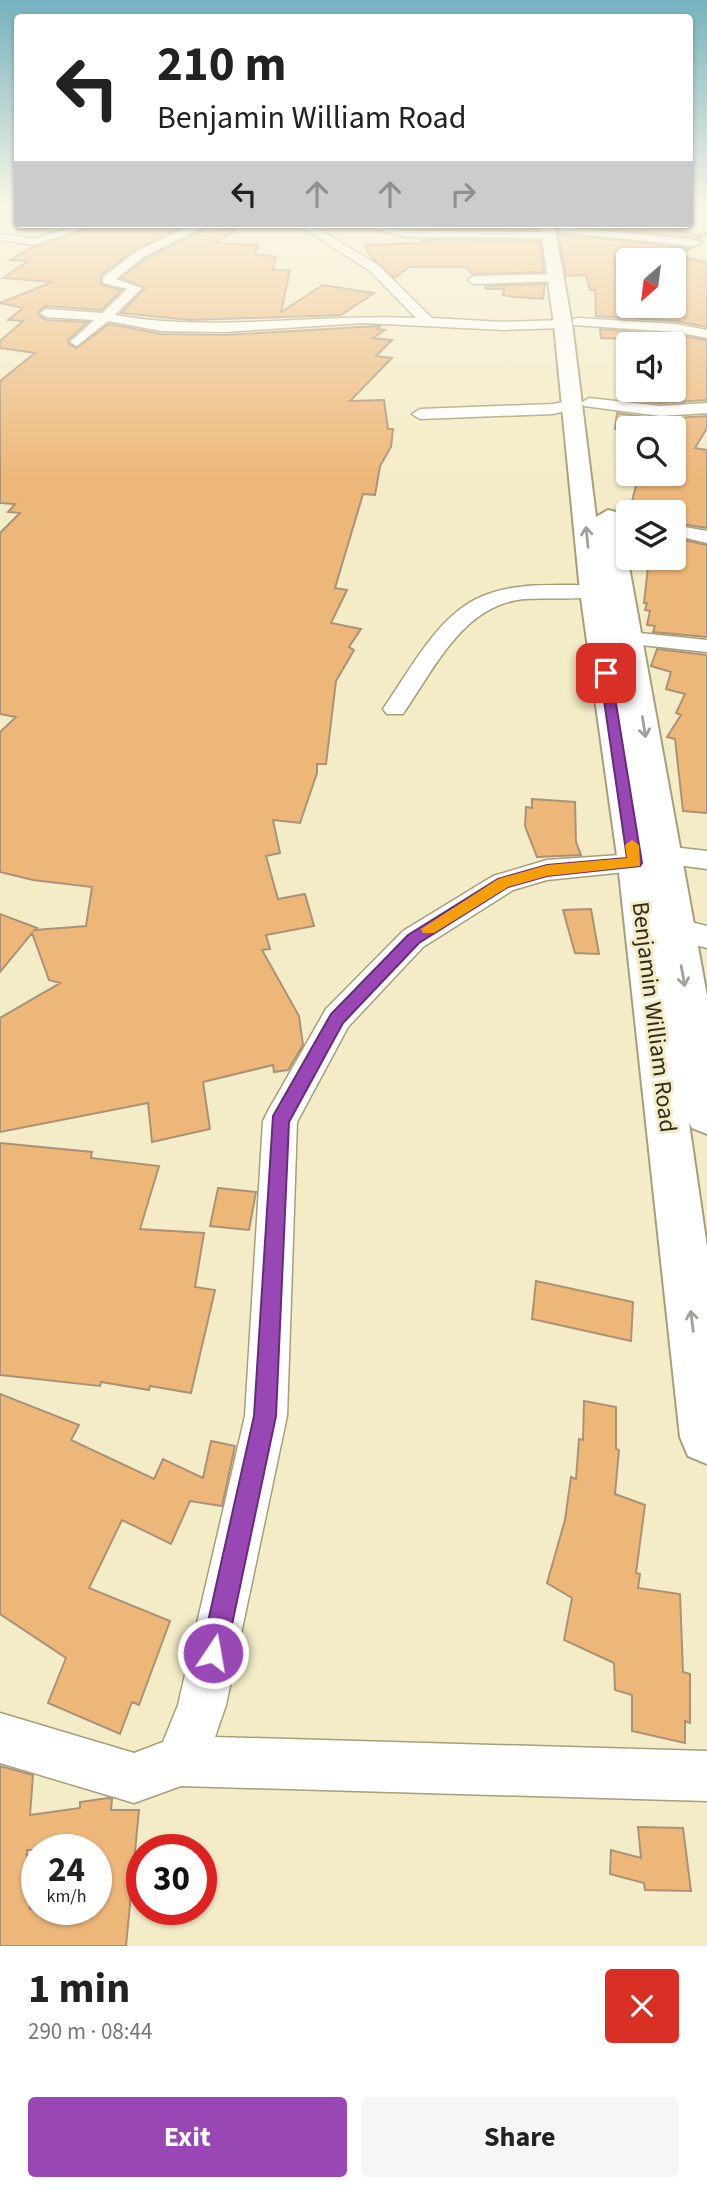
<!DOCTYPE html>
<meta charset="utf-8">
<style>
:root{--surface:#fff;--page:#f6f6f6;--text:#222;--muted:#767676;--accent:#9a47b6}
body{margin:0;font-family:"Source Sans 3",sans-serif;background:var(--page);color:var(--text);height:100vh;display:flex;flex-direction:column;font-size:26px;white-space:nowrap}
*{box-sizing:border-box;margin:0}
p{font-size:23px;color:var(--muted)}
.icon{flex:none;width:38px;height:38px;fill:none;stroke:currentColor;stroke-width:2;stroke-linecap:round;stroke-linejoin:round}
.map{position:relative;height:1946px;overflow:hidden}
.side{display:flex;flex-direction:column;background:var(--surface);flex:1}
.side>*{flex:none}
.guide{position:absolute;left:14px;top:14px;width:679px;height:214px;border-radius:7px;box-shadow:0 2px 5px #0004;background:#fff;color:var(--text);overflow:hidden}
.needle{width:46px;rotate:208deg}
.buttons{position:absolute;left:616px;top:248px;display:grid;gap:14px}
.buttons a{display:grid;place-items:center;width:70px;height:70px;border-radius:7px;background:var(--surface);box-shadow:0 2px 5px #0004;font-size:35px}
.speed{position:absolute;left:21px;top:1834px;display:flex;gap:14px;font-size:35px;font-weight:700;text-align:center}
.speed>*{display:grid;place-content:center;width:91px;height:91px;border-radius:50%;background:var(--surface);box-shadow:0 2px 5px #0004;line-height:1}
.speed small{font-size:18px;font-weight:400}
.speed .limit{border:10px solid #d22;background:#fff;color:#111}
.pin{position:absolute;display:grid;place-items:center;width:60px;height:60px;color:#fff;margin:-30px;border-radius:14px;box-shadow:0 4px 10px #0006}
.me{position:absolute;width:77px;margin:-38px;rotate:12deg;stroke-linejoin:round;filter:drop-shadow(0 0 5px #0008)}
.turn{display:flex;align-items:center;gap:24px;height:147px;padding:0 28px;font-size:32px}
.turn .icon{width:91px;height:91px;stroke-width:2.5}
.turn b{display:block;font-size:49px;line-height:60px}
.lanes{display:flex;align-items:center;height:66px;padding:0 28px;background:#0003;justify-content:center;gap:35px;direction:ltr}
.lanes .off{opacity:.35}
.round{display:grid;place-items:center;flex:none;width:74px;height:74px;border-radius:7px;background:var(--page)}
.overview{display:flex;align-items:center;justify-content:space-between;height:119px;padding:0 28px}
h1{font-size:42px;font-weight:700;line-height:52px}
.button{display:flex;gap:14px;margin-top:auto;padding:14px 28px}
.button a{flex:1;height:80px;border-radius:7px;background:var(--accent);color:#fff;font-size:28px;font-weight:700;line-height:80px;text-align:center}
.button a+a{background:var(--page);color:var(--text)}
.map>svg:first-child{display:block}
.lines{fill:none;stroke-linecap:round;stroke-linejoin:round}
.stream{stroke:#68ad7d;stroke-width:3.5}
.building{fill:#edb77a;stroke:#ab9277;stroke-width:2;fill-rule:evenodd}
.street-casing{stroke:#a69f7c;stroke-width:3}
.secondary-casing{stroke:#a69f7c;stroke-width:4}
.street{fill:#fff;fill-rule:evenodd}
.secondary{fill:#fff;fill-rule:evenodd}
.oneway{stroke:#a2a09a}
.route{fill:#9a47b6;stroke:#642e76;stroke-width:2}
.slow{fill:#f59e0b}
.labels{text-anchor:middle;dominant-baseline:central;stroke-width:6;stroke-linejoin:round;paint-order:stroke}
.street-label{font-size:24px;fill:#302d1f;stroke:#f4ecc7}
</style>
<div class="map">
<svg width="707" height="1946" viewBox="0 0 707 1946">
<rect width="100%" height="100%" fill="#f4ecc7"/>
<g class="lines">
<path class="stream" d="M 677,256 L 702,241 L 696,239 L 707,232"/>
</g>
<path class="building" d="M 100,224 L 186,225 L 136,249 L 101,275 L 101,285 L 122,290 L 101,310 L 46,306 L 39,311 L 39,315 L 46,320 L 88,322 L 68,340 L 69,344 L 76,348 L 109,324 L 161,334 L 224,335 L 380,326 L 377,329 L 385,330 L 373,338 L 392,340 L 376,356 L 392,358 L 350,401 L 384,400 L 388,429 L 393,429 L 391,447 L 380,466 L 375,495 L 363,494 L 335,588 L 347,590 L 331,623 L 361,629 L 349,647 L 354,650 L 336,681 L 326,764 L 317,764 L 317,773 L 300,823 L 273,820 L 280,853 L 266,856 L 278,899 L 305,894 L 314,926 L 266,935 L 270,949 L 262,950 L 299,1016 L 303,1045 L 288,1070 L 274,1072 L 273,1065 L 203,1082 L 210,1129 L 152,1142 L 148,1103 L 0,1132 L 0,1018 L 60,983 L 49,980 L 32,933 L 0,972 L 0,914 L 37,928 L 35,930 L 86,926 L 92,887 L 33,880 L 0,872 L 0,732 L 16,717 L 0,714 L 0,533 L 20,513 L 8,512 L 15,504 L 0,503 L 0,381 L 35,353 L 0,348 L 0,341 L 23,321 L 8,320 L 23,308 L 0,303 L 52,282 L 3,278 L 28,261 L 10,260 L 33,247 Z
M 471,224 L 538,224 L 538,229 L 408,228 L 404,226 Z
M 557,224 L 686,224 L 677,231 L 701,235 L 697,238 L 564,224 L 557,228 Z
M 209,227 L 236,230 L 216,243 L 258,245 L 255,254 L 276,257 L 273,270 L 290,270 L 281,312 L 323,285 L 374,293 L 341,315 L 190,320 L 121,313 L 145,288 L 121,278 L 146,258 Z
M 558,234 L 689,248 L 676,256 L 707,262 L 707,327 L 676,321 L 596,316 L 595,290 L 590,290 L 586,275 L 566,276 ZM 628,261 L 674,261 L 674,306 L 628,306 Z
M 422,240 L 540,241 L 544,272 L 472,274 L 466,267 L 409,267 L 395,278 L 371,257 L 365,245 L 426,243 Z
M 545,284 L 543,299 L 515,297 L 503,295 L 504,289 L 486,289 L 485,286 Z
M 600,329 L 676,335 L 707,340 L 707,400 L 660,403 L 619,399 L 620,390 L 674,390 L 674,345 L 671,341 L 601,338 Z
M 617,413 L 660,419 L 707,416 L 707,428 L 695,448 L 707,450 L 707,528 L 674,523 L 674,513 L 629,513 L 639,474 L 674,474 L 674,429 L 615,429 Z
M 674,538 L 707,545 L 707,637 L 653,632 L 655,626 L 647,625 L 650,611 L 645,610 L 647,603 L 644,603 L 649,558 L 674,558 Z
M 657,649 L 707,655 L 707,813 L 683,811 L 675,739 L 667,737 L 681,715 L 676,713 L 685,694 L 666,689 L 671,672 L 651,666 Z
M 532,799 L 575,802 L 576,842 L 581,855 L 537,857 L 525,826 L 526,807 L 532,808 Z
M 591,909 L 599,954 L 575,953 L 563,910 Z
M 0,1143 L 92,1152 L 91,1158 L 159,1166 L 140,1229 L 204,1233 L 195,1287 L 215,1290 L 191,1393 L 150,1386 L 149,1390 L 101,1382 L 100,1386 L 0,1375 Z
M 218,1188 L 256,1192 L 249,1230 L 210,1226 Z
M 536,1281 L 633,1302 L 631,1341 L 532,1319 Z
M 0,1394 L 79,1425 L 71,1440 L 154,1479 L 163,1459 L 203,1478 L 211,1441 L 235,1446 L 222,1506 L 190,1501 L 171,1544 L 122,1520 L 89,1588 L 170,1621 L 139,1705 L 132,1702 L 120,1734 L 48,1703 L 66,1658 L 0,1614 Z
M 584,1401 L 616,1407 L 616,1449 L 619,1450 L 615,1494 L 645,1505 L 636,1573 L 640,1574 L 638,1588 L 680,1594 L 683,1672 L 690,1674 L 690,1723 L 685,1721 L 685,1743 L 632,1731 L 632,1695 L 615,1690 L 614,1663 L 564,1640 L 572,1598 L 547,1583 L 565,1520 L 571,1477 L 576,1479 L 579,1439 L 583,1440 Z
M 0,1766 L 33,1775 L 30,1815 L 80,1808 L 80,1802 L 108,1798 L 112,1799 L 111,1810 L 139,1810 L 126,1946 L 0,1946 ZM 27,1850 L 96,1850 L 96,1909 L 30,1909 L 30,1899 L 26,1900 Z
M 638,1827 L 683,1828 L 691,1891 L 645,1890 L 644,1883 L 610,1874 L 611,1850 L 641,1858 Z"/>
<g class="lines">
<g class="street-casing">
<path id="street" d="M 18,204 L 18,206 L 0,211 L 0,205 Z
M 690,210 L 707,212 L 707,218 L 690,216 Z
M 81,224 L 97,224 L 35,245 L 0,240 L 0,234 L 34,239 Z
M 195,224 L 209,224 L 145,256 L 116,279 L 142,288 L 115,315 C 215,333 315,313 416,318 L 370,271 L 297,224 L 310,224 L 378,265 L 432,318 L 504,322 L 563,320 L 570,324 L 563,328 L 504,330 L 364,323 L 224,332 L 161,331 L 108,321 L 77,346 L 70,342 L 94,320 L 46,317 L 40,313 L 46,309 L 102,313 L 127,289 L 103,283 L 103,277 L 137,251 Z
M 358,224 L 377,224 L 406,231 L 548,232 L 553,235 L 548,238 L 406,237 Z
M 564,227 L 695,240 L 701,243 L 695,246 L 560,232 L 560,228 Z
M 555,274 L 561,278 L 559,281 L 474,284 L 468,280 L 474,276 Z
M 578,318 L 676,324 L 707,330 L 707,338 L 676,332 L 573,325 L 573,319 Z
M 589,398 L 660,406 L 707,403 L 707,413 L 660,416 L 584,406 L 581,403 Z
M 573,400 L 581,405 L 578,408 L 553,414 L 420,419 L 412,414 L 420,409 L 553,404 Z
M 609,517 L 628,519 L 628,529 L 603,526 L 600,522 L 603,518 Z
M 674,525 L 707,531 L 707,543 L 674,535 Z
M 593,585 L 603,591 L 600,595 C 576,601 549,597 524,599 C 463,605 435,668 403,714 L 387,714 L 383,709 C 408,673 436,619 476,599 C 511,581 555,586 593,585 Z
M 630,632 L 707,640 L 707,652 L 622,643 L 619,638 Z
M 664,846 L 707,851 L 707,869 L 655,862 L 651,855 L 655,848 Z
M 635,854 L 645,856 L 648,863 L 645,870 L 547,880 L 513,890 L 423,947 L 348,1027 L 297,1122 L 287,1416 L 226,1705 L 215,1737 L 707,1751 L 707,1801 L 181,1786 L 134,1803 L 0,1763 L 0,1713 L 134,1753 L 163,1742 L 178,1705 L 245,1416 L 263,1121 L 268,1111 L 326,1009 L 403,931 L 493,876 L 547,860 Z
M 675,918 L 707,926 L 707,948 L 665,937 L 661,929 L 665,921 Z"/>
</g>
<g class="secondary-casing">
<path id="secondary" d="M 540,224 L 554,224 L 572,324 L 596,517 L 608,510 L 616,512 L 620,517 L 707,996 L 707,1134 L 692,1128 L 689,1123 L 707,1247 L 707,1464 L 688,1456 L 680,1437 L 618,863 L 580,591 L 554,324 Z"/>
</g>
<use href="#street" class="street"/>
<use href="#secondary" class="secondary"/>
</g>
<defs><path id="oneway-shaft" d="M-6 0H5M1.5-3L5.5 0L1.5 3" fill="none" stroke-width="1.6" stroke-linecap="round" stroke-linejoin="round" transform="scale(1.75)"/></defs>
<g class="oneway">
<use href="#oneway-shaft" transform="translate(587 537) rotate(-96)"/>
<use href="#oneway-shaft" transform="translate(644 727) rotate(81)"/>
<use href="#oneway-shaft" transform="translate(683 976) rotate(80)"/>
<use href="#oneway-shaft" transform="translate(692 1321) rotate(-97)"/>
</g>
<linearGradient id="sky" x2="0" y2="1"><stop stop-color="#75b1bd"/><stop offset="0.43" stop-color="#faf6e6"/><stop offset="1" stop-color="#faf6e6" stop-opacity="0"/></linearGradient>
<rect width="707" height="477" fill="url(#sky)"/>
<path class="route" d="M 606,669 L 611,673 L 642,863 L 640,866 L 547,876 L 508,887 L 419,943 L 343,1023 L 289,1122 L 276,1416 L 226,1653 L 222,1661 L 213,1665 L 204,1661 L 201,1653 L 254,1416 L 273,1116 L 331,1014 L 408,935 L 498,879 L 547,865 L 627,858 L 600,673 Z"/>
<path class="slow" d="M 632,840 L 639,845 L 640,866 L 547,876 L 508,887 L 434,933 L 423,933 L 421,929 L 498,879 L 547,865 L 627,858 L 625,845 Z"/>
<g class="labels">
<g class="street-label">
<text transform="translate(654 1017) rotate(83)">Benjamin William Road</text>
</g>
</g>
</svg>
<div class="buttons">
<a><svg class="needle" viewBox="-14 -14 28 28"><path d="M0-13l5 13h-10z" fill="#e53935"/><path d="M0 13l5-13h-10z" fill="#767676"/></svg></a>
<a><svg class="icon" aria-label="sound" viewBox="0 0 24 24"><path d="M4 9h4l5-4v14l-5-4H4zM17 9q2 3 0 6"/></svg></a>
<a><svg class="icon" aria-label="search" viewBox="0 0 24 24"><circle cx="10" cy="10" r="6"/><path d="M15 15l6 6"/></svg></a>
<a><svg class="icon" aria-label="layers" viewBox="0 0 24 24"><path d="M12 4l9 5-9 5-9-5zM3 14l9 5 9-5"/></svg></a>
</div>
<div class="speed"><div>24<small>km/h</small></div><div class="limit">30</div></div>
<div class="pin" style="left:606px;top:673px;background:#d93025"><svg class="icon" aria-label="arrive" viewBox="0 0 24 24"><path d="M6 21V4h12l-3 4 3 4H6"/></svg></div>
<svg class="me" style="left:213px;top:1653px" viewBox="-20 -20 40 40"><circle r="17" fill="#9a47b6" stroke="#fff" stroke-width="3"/><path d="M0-11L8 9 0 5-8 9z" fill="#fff"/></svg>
<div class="guide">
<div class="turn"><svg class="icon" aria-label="left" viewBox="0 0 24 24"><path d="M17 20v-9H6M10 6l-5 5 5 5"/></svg><div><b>210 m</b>Benjamin William Road</div></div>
<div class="lanes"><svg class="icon" aria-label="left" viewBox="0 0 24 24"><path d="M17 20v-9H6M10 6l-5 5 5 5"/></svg><svg class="icon off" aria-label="ahead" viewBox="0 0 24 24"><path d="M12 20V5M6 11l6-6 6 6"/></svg><svg class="icon off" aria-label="ahead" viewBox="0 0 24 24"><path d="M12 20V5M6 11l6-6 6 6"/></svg><svg class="icon off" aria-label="right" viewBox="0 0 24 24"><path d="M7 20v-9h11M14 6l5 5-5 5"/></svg></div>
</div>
</div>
<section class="side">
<div class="overview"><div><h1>1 min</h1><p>290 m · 08:44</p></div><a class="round" style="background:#d93025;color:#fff"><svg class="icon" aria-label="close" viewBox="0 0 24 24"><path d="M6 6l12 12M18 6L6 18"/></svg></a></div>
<div class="button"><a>Exit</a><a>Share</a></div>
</section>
